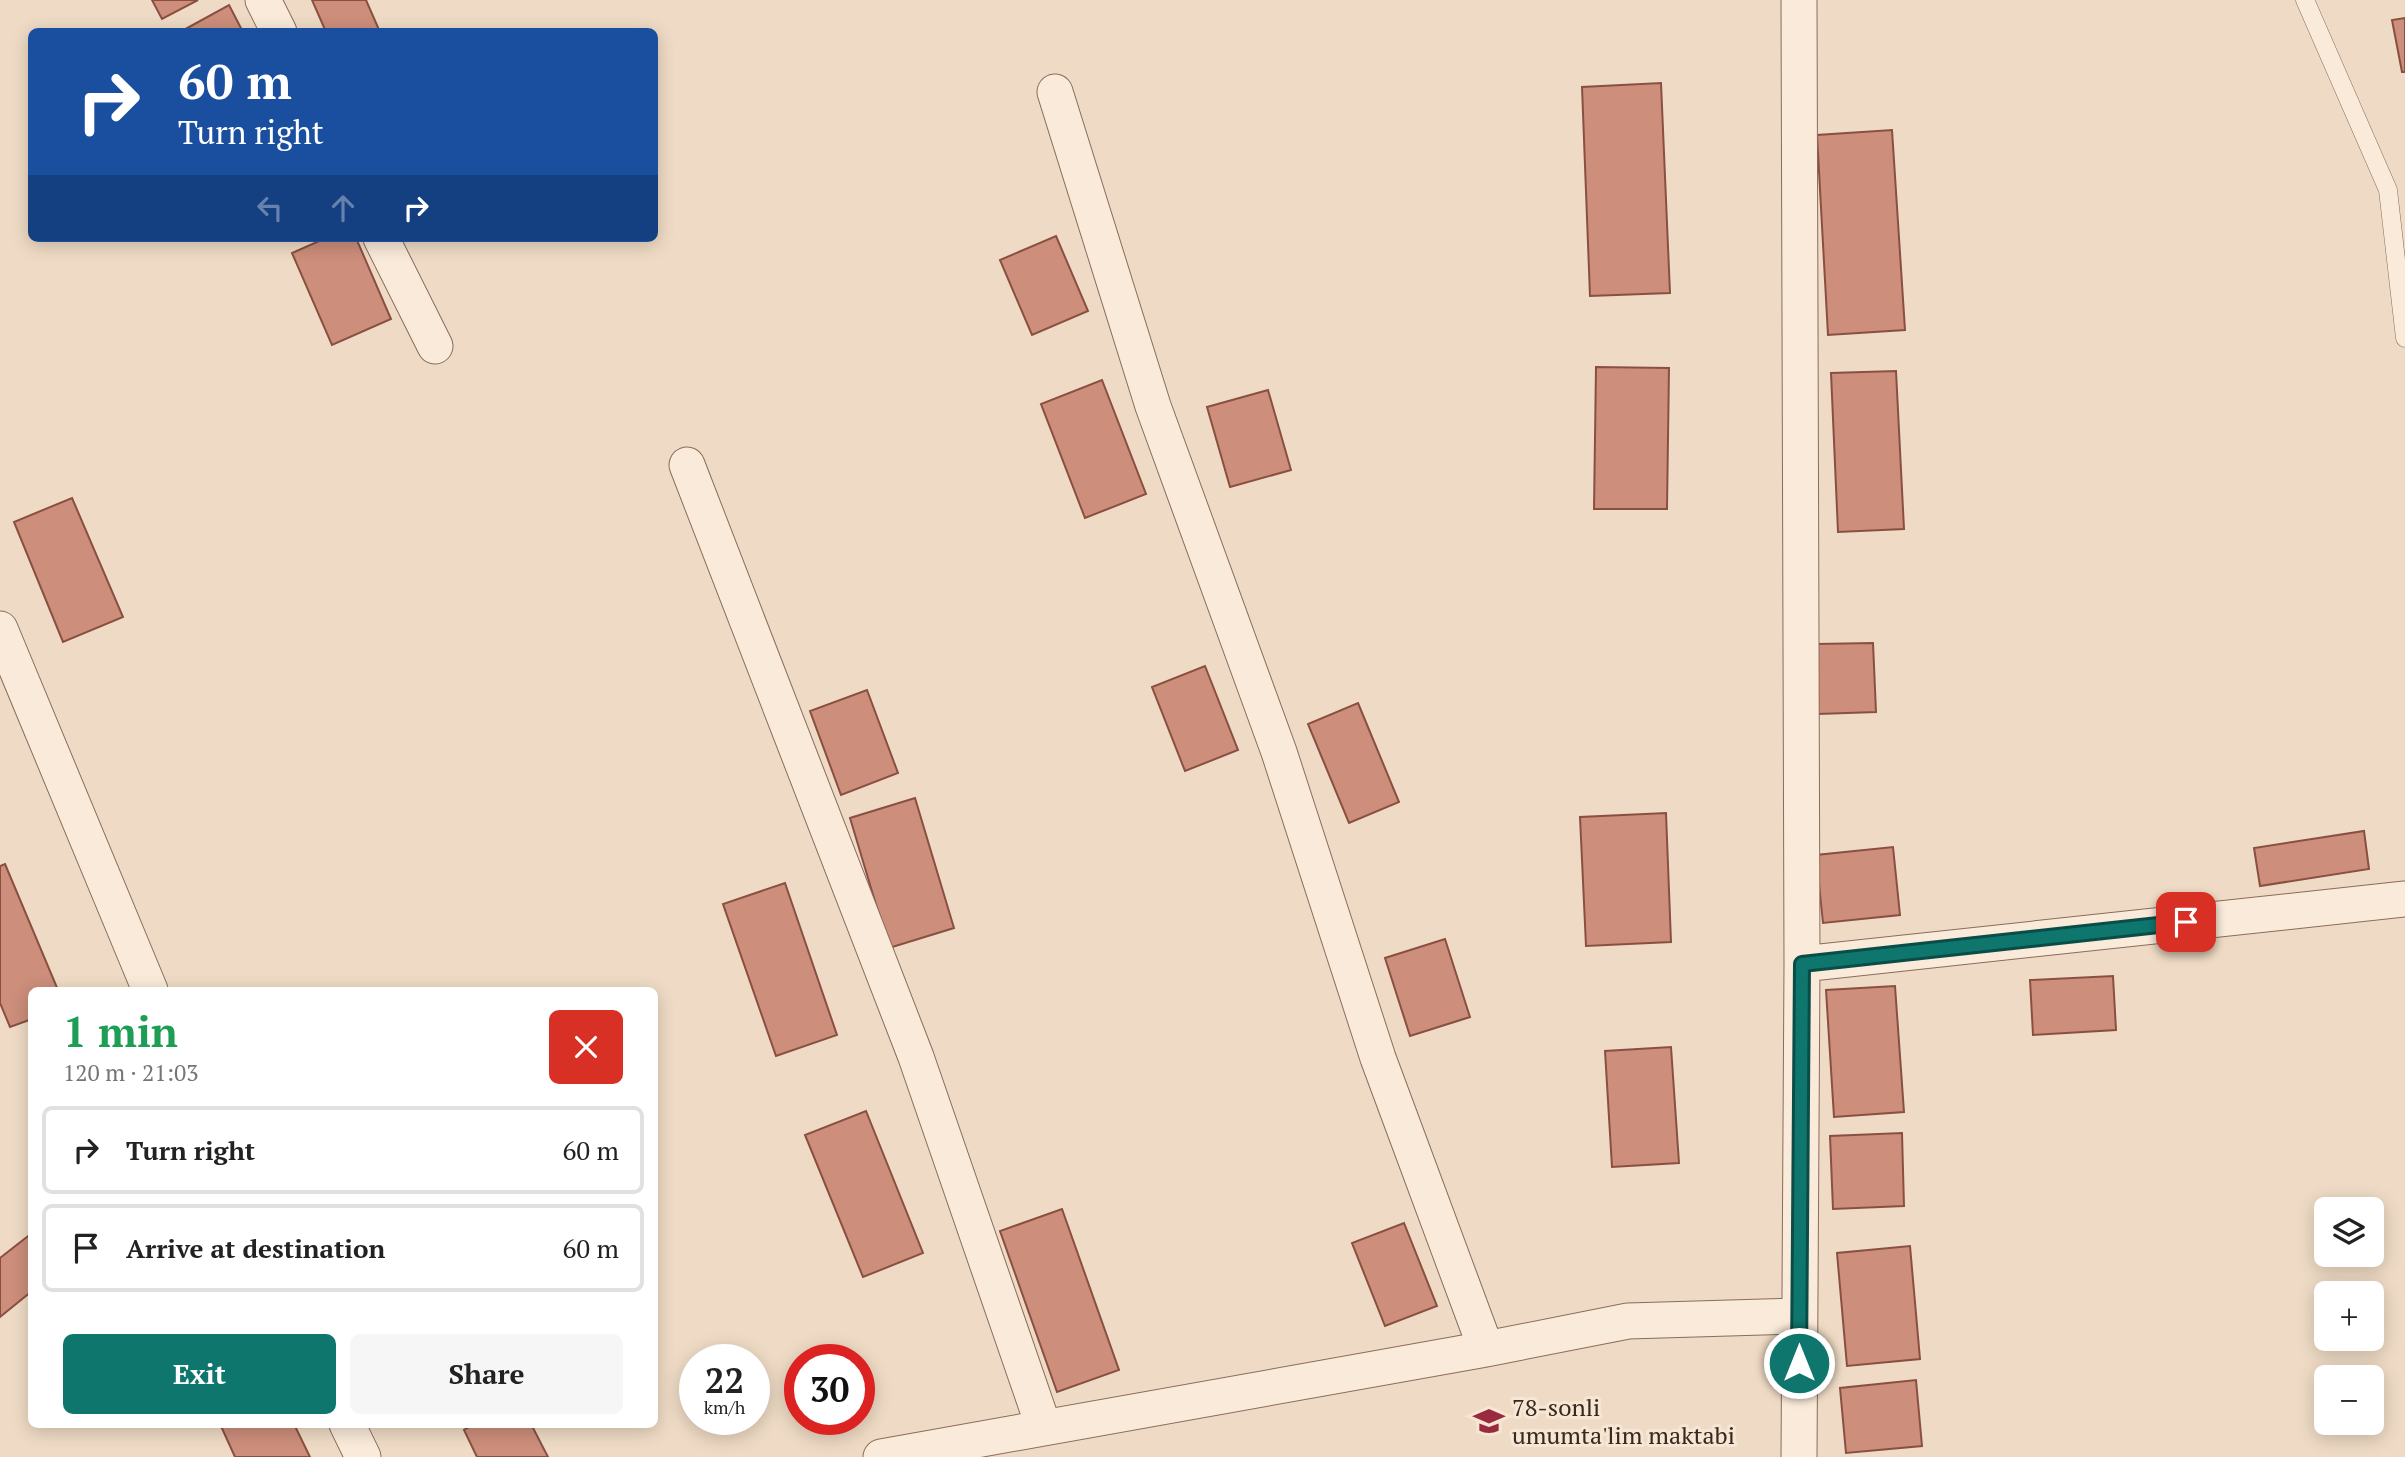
<!DOCTYPE html>
<meta charset="utf-8">
<style>
:root{--surface:#fff;--page:#f6f6f6;--text:#222;--muted:#767676;--line:#e0e0e0;--accent:#0f766e}
body{margin:0;font-family:"PT Serif",serif;background:var(--page);color:var(--text);height:100vh;display:flex;flex-direction:column;font-size:26px;white-space:nowrap}
*{box-sizing:border-box;margin:0}
p{font-size:23px;color:var(--muted)}
.icon{flex:none;width:38px;height:38px;fill:none;stroke:currentColor;stroke-width:2;stroke-linecap:round;stroke-linejoin:round}
.map{position:relative;flex:1;overflow:hidden}
.side{position:absolute;left:28px;top:987px;width:630px;height:441px;display:flex;flex-direction:column;background:var(--surface);border-radius:10px;box-shadow:0 4px 18px #0003}
.side>*{flex:none}
.top-card{position:absolute;left:28px;top:28px;width:630px;height:214px;border-radius:10px;box-shadow:0 4px 18px #0003;background:#1a4fa0;color:#fff;overflow:hidden}
.buttons{position:absolute;left:2314px;top:1197px;display:grid;gap:14px}
.buttons a{display:grid;place-items:center;width:70px;height:70px;border-radius:10px;background:var(--surface);box-shadow:0 4px 18px #0003;font-size:35px}
.speed{position:absolute;left:679px;top:1344px;display:flex;gap:14px;font-size:35px;font-weight:700;text-align:center}
.speed>*{display:grid;place-content:center;width:91px;height:91px;border-radius:50%;background:var(--surface);box-shadow:0 4px 18px #0003;line-height:1}
.speed small{font-size:18px;font-weight:400}
.speed .limit{border:10px solid #d22;background:#fff;color:#111}
.pin{position:absolute;display:grid;place-items:center;width:60px;height:60px;color:#fff;margin:-30px;border-radius:14px;box-shadow:0 4px 10px #0006}
.me{position:absolute;width:77px;margin:-38px;rotate:0deg;stroke-linejoin:round;filter:drop-shadow(0 0 5px #0008)}
.turn{display:flex;align-items:center;gap:24px;height:147px;padding:0 35px;font-size:32px}
.turn .icon{width:91px;height:91px;stroke-width:2.5}
.turn b{display:block;font-size:49px;line-height:60px}
.lanes{display:flex;align-items:center;height:66px;padding:0 35px;background:#0003;justify-content:center;gap:35px;direction:ltr}
.lanes .off{opacity:.35}
.round{display:grid;place-items:center;flex:none;width:74px;height:74px;border-radius:10px;background:var(--page)}
.overview{display:flex;align-items:center;justify-content:space-between;height:119px;padding:0 35px}
h1{font-size:42px;font-weight:800;line-height:52px;color:#1e9e55}
.action{display:flex;gap:14px;margin-top:auto;padding:14px 35px}
.action a{flex:1;height:80px;border-radius:10px;background:var(--accent);color:#fff;font-size:28px;font-weight:800;line-height:80px;text-align:center}
.action a+a{background:var(--page);color:var(--text)}
ul{padding:0;list-style:none}
li{display:flex;align-items:center;gap:21px;height:88px;margin:0 14px 10px;padding:0 21px;border:4px solid var(--line);border-radius:10px}
li div{flex:1}
li b{display:block;font-size:26px}
li em{font-style:normal}
.map>svg:first-child{display:block}
.building{fill:#cd8e7b;stroke:#895041;stroke-width:2}
.lines{fill:none;stroke-linecap:round;stroke-linejoin:round}
.service-casing{stroke:#8a6c5b;stroke-width:19}
.minor-casing{stroke:#8a6c5b;stroke-width:37}
.service{stroke:#f9ead9;stroke-width:18}
.minor{stroke:#f9ead9;stroke-width:35}
.route-casing{stroke:#0a4d48;stroke-width:18}
.route{stroke:#0f766e;stroke-width:12}
.labels{text-anchor:middle;dominant-baseline:central;stroke-width:6;stroke-linejoin:round;paint-order:stroke}
.poi-label{font-size:24px;fill:#3a271f;stroke:#f6e7d5;text-anchor:start}
</style>
<div class="map">
<svg width="2405" height="1457" viewBox="0 0 2405 1457">
<rect width="100%" height="100%" fill="#efdbc5"/>
<path class="building" d="M 152,0 L 198,0 L 162,19 Z
M 312,0 L 366,0 L 380,32 L 326,32 Z
M 229,5 L 243,32 L 180,32 Z
M 2405,18 L 2405,72 L 2402,72 L 2392,20 Z
M 1661,83 L 1670,293 L 1590,296 L 1582,87 Z
M 1892,130 L 1905,330 L 1828,335 L 1817,135 Z
M 1056,236 L 1088,311 L 1032,335 L 1000,260 Z
M 326,238 L 356,238 L 391,319 L 332,345 L 292,253 Z
M 1596,367 L 1669,368 L 1667,509 L 1594,509 Z
M 1896,371 L 1904,529 L 1838,532 L 1831,373 Z
M 1102,380 L 1146,494 L 1085,518 L 1041,404 Z
M 1268,390 L 1291,470 L 1230,487 L 1207,407 Z
M 72,498 L 123,617 L 63,642 L 14,522 Z
M 1873,643 L 1876,712 L 1818,714 L 1816,644 Z
M 1205,666 L 1238,750 L 1185,771 L 1152,687 Z
M 867,690 L 898,773 L 841,795 L 810,711 Z
M 1358,703 L 1399,802 L 1349,823 L 1308,724 Z
M 915,798 L 954,928 L 889,948 L 850,818 Z
M 1666,813 L 1671,942 L 1586,946 L 1580,817 Z
M 2364,831 L 2369,869 L 2260,886 L 2254,848 Z
M 1893,847 L 1900,915 L 1823,923 L 1816,855 Z
M 5,864 L 58,990 L 32,990 L 32,1019 L 10,1027 L 0,1003 L 0,866 Z
M 785,883 L 837,1035 L 776,1056 L 723,904 Z
M 1445,939 L 1470,1017 L 1410,1036 L 1385,958 Z
M 2113,976 L 2116,1030 L 2033,1035 L 2030,980 Z
M 1895,986 L 1904,1112 L 1834,1117 L 1826,990 Z
M 1671,1047 L 1679,1163 L 1612,1167 L 1605,1051 Z
M 866,1111 L 923,1253 L 863,1277 L 805,1135 Z
M 1902,1133 L 1904,1206 L 1833,1209 L 1830,1136 Z
M 1062,1209 L 1119,1370 L 1057,1392 L 1000,1231 Z
M 1404,1223 L 1437,1306 L 1385,1326 L 1352,1243 Z
M 32,1233 L 32,1291 L 0,1317 L 0,1258 Z
M 1910,1246 L 1920,1359 L 1847,1366 L 1837,1253 Z
M 1916,1380 L 1922,1446 L 1846,1453 L 1840,1388 Z
M 220,1424 L 294,1424 L 310,1457 L 235,1457 Z
M 474,1424 L 531,1424 L 548,1457 L 477,1457 L 464,1430 Z"/>
<g class="lines">
<g class="service-casing">
<path id="service" d="M 2305,0 L 2388,190 L 2405,338"/>
</g>
<g class="minor-casing">
<path id="minor" d="M 263,0 L 279,32
M 1799,0 L 1802,964
M 1055,92 L 1153,406 L 1279,752 L 1378,1058 L 1486,1349
M 381,238 L 435,346
M 687,465 L 916,1057 L 1044,1428
M 0,629 L 150,990
M 347,1424 L 363,1457
M 881,1457 L 1486,1349 L 1628,1321 L 1799,1316
M 1799,1457 L 1802,964 L 2405,899"/>
</g>
<use href="#service" class="service"/>
<use href="#minor" class="minor"/>
</g>
<g class="lines">
<g class="route-casing">
<path id="route" d="M 1799,1363 L 1802,964 L 2186,922"/>
</g>
<use href="#route" class="route"/>
</g>
<defs>
<g id="school-bare" transform="scale(2.415)"><path d="M0-5L7-2L0 1L-7-2ZM-4 1L0 2.5L4 1V4Q0 6-4 4Z" fill="#992a3f" stroke="#f6e7d5" stroke-width="2.5" paint-order="stroke"/></g>
</defs>
<g fill-rule="evenodd">
<use href="#school-bare" x="1489" y="1421"/>
</g>
<g class="labels">
<g class="poi-label">
<text x="1512" y="1407">78-sonli<tspan x="1512" dy="28">umumta'lim maktabi</tspan></text>
</g>
</g>
</svg>
<div class="buttons">
<a><svg class="icon" aria-label="layers" viewBox="0 0 24 24"><path d="M12 4l9 5-9 5-9-5zM3 14l9 5 9-5"/></svg></a>
<a>+</a>
<a>−</a>
</div>
<div class="speed"><div>22<small>km/h</small></div><div class="limit">30</div></div>
<div class="pin" style="left:2186px;top:922px;background:#d93025"><svg class="icon" aria-label="arrive" viewBox="0 0 24 24"><path d="M6 21V4h12l-3 4 3 4H6"/></svg></div>
<svg class="me" style="left:1799px;top:1363px" viewBox="-20 -20 40 40"><circle r="17" fill="#0f766e" stroke="#fff" stroke-width="3"/><path d="M0-11L8 9 0 5-8 9z" fill="#fff"/></svg>
<div class="top-card">
<div class="turn"><svg class="icon" aria-label="right" viewBox="0 0 24 24"><path d="M7 20v-9h11M14 6l5 5-5 5"/></svg><div><b>60 m</b>Turn right</div></div>
<div class="lanes"><svg class="icon off" aria-label="left" viewBox="0 0 24 24"><path d="M17 20v-9H6M10 6l-5 5 5 5"/></svg><svg class="icon off" aria-label="ahead" viewBox="0 0 24 24"><path d="M12 20V5M6 11l6-6 6 6"/></svg><svg class="icon" aria-label="right" viewBox="0 0 24 24"><path d="M7 20v-9h11M14 6l5 5-5 5"/></svg></div>
</div>
<section class="side">
<div class="overview"><div><h1>1 min</h1><p>120 m · 21:03</p></div><a class="round" style="background:#d93025;color:#fff"><svg class="icon" aria-label="close" viewBox="0 0 24 24"><path d="M6 6l12 12M18 6L6 18"/></svg></a></div>
<ul>
<li><svg class="icon" aria-label="right" viewBox="0 0 24 24"><path d="M7 20v-9h11M14 6l5 5-5 5"/></svg><div><b>Turn right</b></div><em>60 m</em></li>
<li><svg class="icon" aria-label="arrive" viewBox="0 0 24 24"><path d="M6 21V4h12l-3 4 3 4H6"/></svg><div><b>Arrive at destination</b></div><em>60 m</em></li>
</ul>
<div class="action"><a>Exit</a><a>Share</a></div>
</section>
</div>
